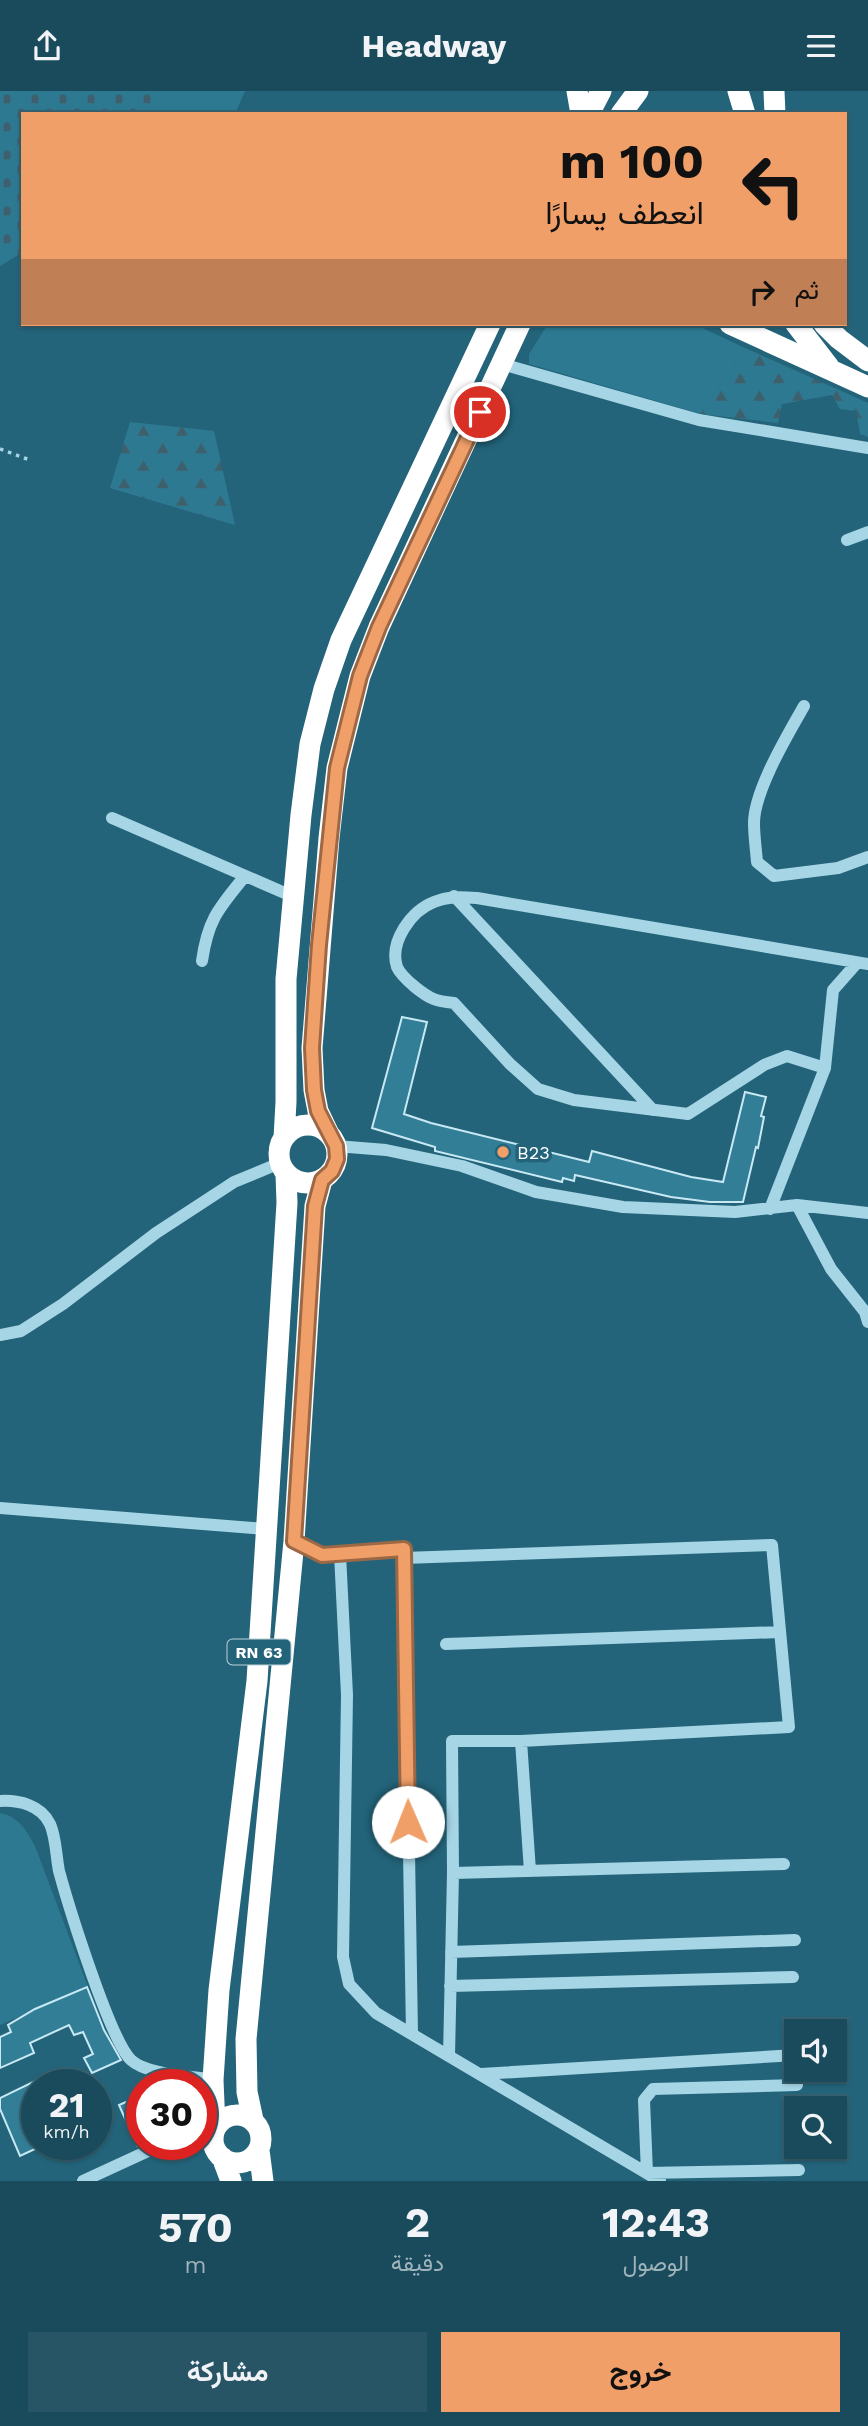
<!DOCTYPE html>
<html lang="ar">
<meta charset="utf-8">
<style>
:root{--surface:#1a4b5c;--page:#275565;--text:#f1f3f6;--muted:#9fb3bb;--line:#386372;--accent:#f09f69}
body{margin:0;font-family:"Work Sans",Vazirmatn,sans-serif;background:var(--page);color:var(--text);direction:rtl;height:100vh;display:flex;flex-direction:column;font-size:26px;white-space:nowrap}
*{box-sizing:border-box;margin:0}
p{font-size:23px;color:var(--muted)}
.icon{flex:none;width:38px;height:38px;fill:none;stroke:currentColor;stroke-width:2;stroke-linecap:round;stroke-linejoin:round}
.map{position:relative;height:2090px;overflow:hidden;direction:ltr}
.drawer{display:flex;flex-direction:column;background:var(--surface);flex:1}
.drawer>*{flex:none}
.hud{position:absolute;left:21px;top:21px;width:826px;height:214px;border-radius:0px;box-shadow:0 2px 5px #0004,0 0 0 2px var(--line);direction:rtl;background:#f09f69;color:#111;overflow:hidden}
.controls{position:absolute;left:784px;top:1928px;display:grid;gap:14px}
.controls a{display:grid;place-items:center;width:63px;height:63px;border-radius:0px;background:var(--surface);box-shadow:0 2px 5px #0004,0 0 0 2px var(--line);font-size:35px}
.speed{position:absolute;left:21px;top:1978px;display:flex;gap:14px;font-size:35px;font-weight:700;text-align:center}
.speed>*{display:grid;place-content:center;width:91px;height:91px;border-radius:50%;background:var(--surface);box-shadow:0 2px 5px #0004,0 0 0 2px var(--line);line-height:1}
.speed small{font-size:18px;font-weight:400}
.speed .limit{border:10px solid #d22;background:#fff;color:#111}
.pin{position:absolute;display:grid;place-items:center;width:60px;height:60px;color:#fff;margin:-30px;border:4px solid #fff;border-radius:50%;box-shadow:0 2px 7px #0007}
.me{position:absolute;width:77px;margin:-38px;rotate:359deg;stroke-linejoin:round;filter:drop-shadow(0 0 5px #0008)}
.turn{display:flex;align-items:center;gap:24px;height:147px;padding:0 28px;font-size:32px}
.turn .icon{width:91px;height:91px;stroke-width:2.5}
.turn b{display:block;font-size:49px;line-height:60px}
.then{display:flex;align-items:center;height:66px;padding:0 28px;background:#0003;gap:14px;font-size:26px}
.eta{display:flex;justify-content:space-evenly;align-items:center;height:119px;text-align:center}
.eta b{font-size:42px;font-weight:700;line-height:49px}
.action{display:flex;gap:14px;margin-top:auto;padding:14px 28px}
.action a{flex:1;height:80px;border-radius:0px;background:var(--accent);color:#111;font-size:28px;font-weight:700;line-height:80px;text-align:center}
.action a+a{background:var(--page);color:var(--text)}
header{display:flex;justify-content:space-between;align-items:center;height:91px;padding:0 28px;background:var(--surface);font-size:32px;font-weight:700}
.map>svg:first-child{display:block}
.green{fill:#2d7992}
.forest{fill:url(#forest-firs)}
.cemetery{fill:url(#cemetery-stones)}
.building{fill:#337e97;stroke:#c8e9f4;stroke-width:2}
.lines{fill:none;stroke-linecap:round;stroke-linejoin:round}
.path{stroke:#a6d5e5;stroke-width:3.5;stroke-dasharray:3.5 5;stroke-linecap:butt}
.minor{stroke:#a6d5e5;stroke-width:12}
.highway{stroke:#fff;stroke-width:21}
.route-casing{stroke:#9c6744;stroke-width:18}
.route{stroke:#f09f69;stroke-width:12}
.poi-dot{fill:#f09f69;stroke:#23647a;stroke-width:2.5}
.labels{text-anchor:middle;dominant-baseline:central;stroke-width:7;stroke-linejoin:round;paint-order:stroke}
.shield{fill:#23647a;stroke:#bdd0d7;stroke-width:2}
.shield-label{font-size:16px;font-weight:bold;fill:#fff}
.poi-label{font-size:18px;fill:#fff;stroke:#23647a;text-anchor:start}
</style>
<header><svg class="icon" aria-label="menu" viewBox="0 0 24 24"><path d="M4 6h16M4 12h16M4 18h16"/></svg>Headway<svg class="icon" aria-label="share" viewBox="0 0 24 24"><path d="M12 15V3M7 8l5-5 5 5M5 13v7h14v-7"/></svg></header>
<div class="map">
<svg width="868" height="2090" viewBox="0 0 868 2090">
<defs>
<pattern id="forest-firs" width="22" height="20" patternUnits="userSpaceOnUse" patternTransform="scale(1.75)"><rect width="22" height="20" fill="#2d7992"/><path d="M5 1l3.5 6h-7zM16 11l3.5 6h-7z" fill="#3e606c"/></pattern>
<pattern id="cemetery-stones" width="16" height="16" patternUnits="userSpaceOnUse" patternTransform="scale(1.75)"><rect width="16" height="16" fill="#2d7992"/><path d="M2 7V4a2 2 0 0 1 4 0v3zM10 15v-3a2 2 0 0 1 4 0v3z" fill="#3e606c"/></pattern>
</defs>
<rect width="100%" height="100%" fill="#23647a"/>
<path class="green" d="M 172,0 L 245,0 L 235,23 L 148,23 Z
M 548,233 L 694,233 L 745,257 L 701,323 L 529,273 L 529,263 Z
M 0,1722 C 18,1725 27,1740 35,1755 L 88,1896 L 0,1934 Z"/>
<path class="forest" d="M 745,257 L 868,312 L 868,346 L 860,343 L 856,320 L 840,318 L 832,304 L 782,313 L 778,332 L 701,323 Z
M 130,331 L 214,340 L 235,434 L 110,397 Z"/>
<path class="cemetery" d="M 0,0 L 172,0 L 148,23 L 23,23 L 23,161 L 0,175 Z"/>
<path class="building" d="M 402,926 L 427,931 L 404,1023 L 431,1032 L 589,1071 L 592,1060 L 691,1086 L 723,1091 L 745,1001 L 766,1006 L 761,1025 L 764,1026 L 758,1057 L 756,1056 L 743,1111 L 710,1111 L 671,1106 L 575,1084 L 574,1090 L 563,1087 L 562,1091 L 435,1060 L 435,1056 L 372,1037 Z
M 87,1896 L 104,1939 L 121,1969 L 92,1982 L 84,1967 L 93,1963 L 83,1941 L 74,1944 L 69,1934 L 30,1952 L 34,1962 L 0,1977 L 0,1946 L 11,1941 L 8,1934 L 35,1918 Z
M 37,1989 L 37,2057 L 20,2065 L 0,2018 L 0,2007 Z
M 137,2006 L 142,2017 L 142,2053 L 137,2055 L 119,2014 Z"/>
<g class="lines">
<path class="path" d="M 0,358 L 30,369"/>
<path class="minor" d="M 502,273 L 699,329 L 868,357
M 847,449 L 868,441
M 804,615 C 788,643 754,700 754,732 C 754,745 756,758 757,771 L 774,785 L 838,777 L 868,766
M 112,727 L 294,806
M 454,805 L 653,1019
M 202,870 C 208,828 219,817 245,785
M 825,977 L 787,965 L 764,974 L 688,1023 L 574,1009 L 538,998 L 510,973 L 454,912 C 435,910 430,908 415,896 C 409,891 400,883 397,876 C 389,851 411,820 434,811 C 448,805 462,806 477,807 L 868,873
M 336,1055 L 386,1059 L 462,1075 L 536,1101 L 623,1116 L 735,1121 L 797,1114 L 868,1122
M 797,1114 L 831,1178 L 865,1221 L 868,1231
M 770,1118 L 825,977 L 833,899 L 856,873
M 0,1244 L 21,1240 L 63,1213 L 156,1142 L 234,1091 L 280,1072
M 0,1417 L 266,1438
M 294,1450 L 322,1464 L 404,1458 L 412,1943
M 340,1463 L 347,1604 L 343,1866 L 349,1893 L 376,1922 L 660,2090
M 404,1467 L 772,1454 L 789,1636 L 521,1650 L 452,1650 L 453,1782
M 446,1553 L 780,1541
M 521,1650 L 530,1780
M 0,1710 C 19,1709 41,1714 50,1733 C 56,1746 56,1765 59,1780 C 68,1813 110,1949 131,1969 C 147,1984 192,1985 213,1989
M 451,1861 L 795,1849
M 450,1895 L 793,1886
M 449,1965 L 453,1782 L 784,1773
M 481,1983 L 796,1964
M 797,1994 L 653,1998 L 644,2009 L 647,2082 L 799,2079
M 201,2048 L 214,2047
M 83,2090 L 148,2060 L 170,2053"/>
<path class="highway" d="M 577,0 L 581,23
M 738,0 L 745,23
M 774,0 L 775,23
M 589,23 L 601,0
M 621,23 L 638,0
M 730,233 L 868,296
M 796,233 L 829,276
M 824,233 L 839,248 L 868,270
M279 1063a29 29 0 1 1 58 0a29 29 0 1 1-58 0Z
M 329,1043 L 318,1020 L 314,999 L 312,957 L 329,747 L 337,677 L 360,585 L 379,536 L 520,233
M 284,1047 L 286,1011 L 286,888 L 301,724 L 310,653 L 324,598 L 341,549 L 490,233
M213 2048a24 24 0 1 1 48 0a24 24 0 1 1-48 0Z
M 253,2029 L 247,2001 L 246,1948 L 294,1450 L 315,1115 L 322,1089
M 215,2036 L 213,1989 L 219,1899 L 257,1590 L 287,1112 L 286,1084
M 259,2059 L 263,2090
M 222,2066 L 231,2090"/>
</g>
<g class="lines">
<g class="route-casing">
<path id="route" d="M 408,1731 L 404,1458 L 322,1464 L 294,1450 L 315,1115 L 322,1089 L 332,1080 L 337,1068 L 336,1055 L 318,1020 L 314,999 L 312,957 L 319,854 L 337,677 L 360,585 L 379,536 L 480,321"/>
</g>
<use href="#route" class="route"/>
</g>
<circle class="poi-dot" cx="503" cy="1061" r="7"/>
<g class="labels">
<rect class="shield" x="227.5" y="1548.5" width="63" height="25" rx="5"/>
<g class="shield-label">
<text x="259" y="1561">RN 63</text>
</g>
<g class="poi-label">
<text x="517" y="1061">B23</text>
</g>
</g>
</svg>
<div class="controls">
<a><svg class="icon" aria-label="sound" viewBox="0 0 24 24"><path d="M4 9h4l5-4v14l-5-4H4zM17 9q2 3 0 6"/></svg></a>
<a><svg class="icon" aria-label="search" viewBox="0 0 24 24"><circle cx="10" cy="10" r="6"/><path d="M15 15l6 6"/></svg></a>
</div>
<div class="speed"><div>21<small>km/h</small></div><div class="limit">30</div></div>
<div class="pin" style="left:480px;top:321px;background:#d93025"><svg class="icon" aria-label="arrive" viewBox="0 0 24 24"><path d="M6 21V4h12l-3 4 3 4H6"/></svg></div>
<svg class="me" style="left:408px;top:1731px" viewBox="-20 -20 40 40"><circle r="19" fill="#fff"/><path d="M0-13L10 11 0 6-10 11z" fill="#f09f69"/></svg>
<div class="hud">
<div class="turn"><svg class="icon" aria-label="left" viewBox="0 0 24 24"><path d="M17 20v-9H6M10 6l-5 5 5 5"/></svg><div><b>100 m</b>انعطف يسارًا</div></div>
<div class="then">ثم<svg class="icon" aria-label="right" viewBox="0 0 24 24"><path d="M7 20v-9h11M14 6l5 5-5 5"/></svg></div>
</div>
</div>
<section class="drawer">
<div class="eta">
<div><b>12:43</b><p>الوصول</p></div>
<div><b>2</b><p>دقيقة</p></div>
<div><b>570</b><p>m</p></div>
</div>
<div class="action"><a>خروج</a><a>مشاركة</a></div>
</section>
